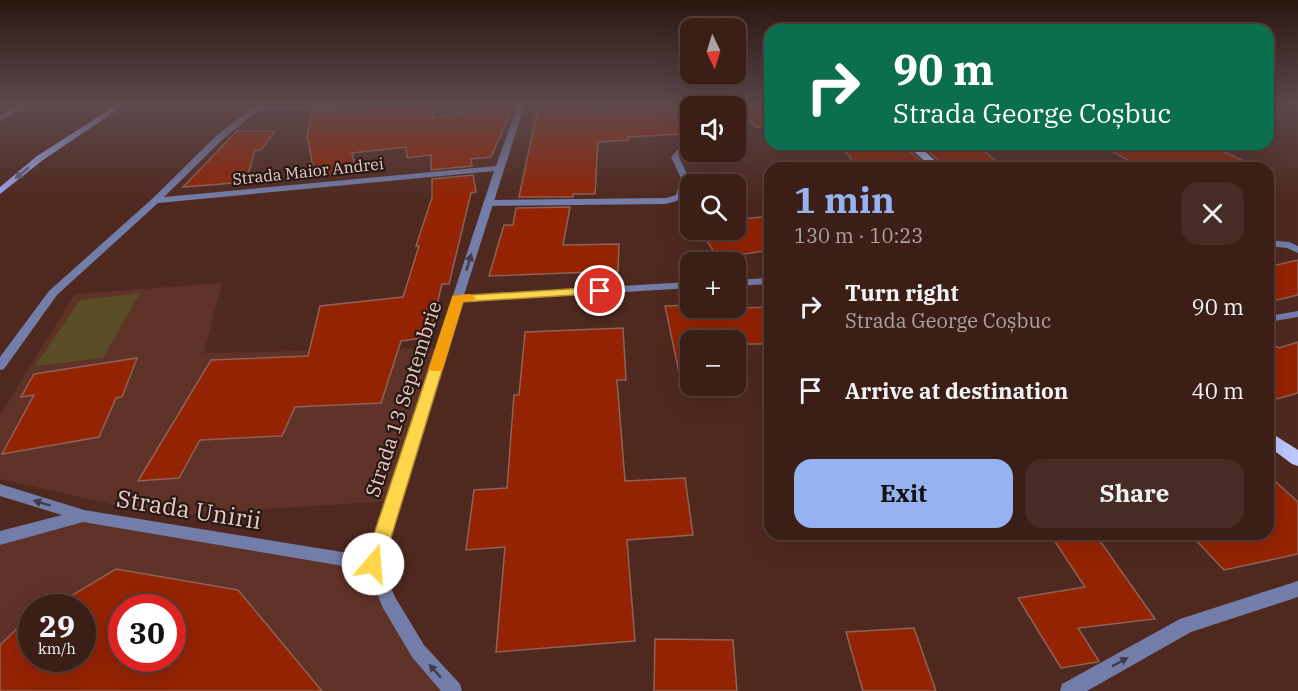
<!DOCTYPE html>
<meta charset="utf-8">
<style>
:root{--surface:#3b1f17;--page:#462c24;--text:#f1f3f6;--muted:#aca2a1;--line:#543d36;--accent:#95b2f1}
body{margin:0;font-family:"IBM Plex Serif",serif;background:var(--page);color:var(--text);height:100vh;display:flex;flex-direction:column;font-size:22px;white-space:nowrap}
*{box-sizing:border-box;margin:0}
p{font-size:20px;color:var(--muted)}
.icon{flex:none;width:33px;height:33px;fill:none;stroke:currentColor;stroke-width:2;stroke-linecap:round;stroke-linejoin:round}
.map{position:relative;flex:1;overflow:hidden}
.side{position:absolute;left:764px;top:162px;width:510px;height:378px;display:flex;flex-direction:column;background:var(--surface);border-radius:18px;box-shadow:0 6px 24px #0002,0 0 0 2px var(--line)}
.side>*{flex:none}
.top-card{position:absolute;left:764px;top:24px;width:510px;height:126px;border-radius:18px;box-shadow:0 6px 24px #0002,0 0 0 2px var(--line);background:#0b6e4f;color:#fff;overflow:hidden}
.needle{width:39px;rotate:176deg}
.buttons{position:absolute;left:680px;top:18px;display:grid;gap:12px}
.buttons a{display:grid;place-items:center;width:66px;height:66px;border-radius:12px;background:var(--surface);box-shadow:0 6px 24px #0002,0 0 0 2px var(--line);font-size:30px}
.speed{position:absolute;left:18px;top:594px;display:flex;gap:12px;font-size:30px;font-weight:700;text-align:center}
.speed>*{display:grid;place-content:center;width:78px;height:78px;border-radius:50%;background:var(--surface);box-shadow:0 6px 24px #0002,0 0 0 2px var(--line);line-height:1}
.speed small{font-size:15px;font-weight:400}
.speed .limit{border:9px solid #d22;background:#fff;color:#111}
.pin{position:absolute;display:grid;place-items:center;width:51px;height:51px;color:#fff;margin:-26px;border:3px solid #fff;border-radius:50%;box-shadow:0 2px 6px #0007}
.me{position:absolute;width:66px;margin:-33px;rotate:18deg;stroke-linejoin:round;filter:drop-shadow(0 0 4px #0008)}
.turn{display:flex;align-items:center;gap:21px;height:126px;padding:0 30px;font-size:27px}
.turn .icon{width:78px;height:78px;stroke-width:2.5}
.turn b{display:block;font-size:42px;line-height:51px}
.round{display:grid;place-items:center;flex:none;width:63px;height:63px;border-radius:18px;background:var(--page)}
.summary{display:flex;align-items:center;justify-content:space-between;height:102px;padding:0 30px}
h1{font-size:36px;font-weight:700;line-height:45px;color:var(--accent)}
.cta{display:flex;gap:12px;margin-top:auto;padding:12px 30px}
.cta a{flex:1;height:69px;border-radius:18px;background:var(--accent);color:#111;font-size:24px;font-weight:700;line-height:69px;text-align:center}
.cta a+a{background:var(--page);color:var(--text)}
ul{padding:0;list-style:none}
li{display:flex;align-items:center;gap:18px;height:84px;padding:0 30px}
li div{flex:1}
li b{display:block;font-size:22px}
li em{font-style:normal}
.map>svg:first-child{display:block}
.built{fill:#5f3228;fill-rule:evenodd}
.green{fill:#584d25}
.building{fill:#942303;stroke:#8d6257;stroke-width:1.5;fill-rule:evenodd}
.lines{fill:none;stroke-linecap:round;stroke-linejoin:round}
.lane{fill:#737da9;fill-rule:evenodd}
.street{fill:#737da9;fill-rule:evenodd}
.secondary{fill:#96a5ec;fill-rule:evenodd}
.primary{fill:#bbc7fe;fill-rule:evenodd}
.oneway{fill:#605e80}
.oneway2{fill:#433b48}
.route{fill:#ffd54a;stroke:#a68a30;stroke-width:1.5}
.slow{fill:#f59e0b}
.labels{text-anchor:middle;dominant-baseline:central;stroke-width:4.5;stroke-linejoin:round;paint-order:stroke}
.far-street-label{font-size:16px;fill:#e6ccc6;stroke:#291713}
.street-label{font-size:20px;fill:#e6ccc6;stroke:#291713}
.near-street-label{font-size:24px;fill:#e6ccc6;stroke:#291713}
</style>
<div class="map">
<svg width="1298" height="691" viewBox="0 0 1298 691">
<rect width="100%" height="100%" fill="#4f291f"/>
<path class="built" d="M 222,283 L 204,353 L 435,348 L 388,501 L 163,516 L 0,479 L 0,415 L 75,294 Z
M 84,516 L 373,564 L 389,602 L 453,691 L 0,691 L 0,538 ZM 32,608 L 82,608 L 82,658 L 32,658 ZM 122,608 L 172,608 L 172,658 L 122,658 Z"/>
<path class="green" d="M 140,293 L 103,358 L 35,366 L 80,300 Z"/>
<path class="building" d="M 650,104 L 670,104 L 681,134 L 627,137 L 629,140 L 598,142 L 595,194 L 573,194 L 573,197 L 519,197 L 538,108 L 588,107 L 587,111 L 651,108 Z
M 741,104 L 770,104 L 770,126 L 755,127 Z
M 435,107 L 432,118 L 472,111 L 473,107 L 512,109 L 491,157 L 471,159 L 472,166 L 431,170 L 431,155 L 407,158 L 406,147 L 352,153 L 356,170 L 315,176 L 307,137 L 312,111 Z
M 237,131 L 275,131 L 261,150 L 255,150 L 246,182 L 183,187 Z
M 840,144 L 891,144 L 896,148 L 906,148 L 926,165 L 858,168 Z
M 946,144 L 975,144 L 1005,168 L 970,168 L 964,163 L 943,165 L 923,146 Z
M 1099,144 L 1208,144 L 1258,168 L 1142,168 Z
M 473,175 L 476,192 L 471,193 L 449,284 L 442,284 L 429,337 L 401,341 L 381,403 L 295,407 L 282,436 L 200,440 L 179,478 L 138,481 L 211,360 L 308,356 L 320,306 L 403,297 L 419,246 L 416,246 L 432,198 L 432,179 Z
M 570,207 L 563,245 L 619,244 L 618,271 L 489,276 L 504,225 L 513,225 L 516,208 Z
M 770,216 L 770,250 L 718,258 L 700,230 L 735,230 L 735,220 Z
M 1298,260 L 1298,295 L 1268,302 L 1268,267 Z
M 690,305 L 690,308 L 714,309 L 770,307 L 770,344 L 747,344 L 746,340 L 690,340 L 690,381 L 681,382 L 665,306 Z
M 623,328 L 626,380 L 617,380 L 625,481 L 685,478 L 693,535 L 627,540 L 635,641 L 496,652 L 505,547 L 466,550 L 474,490 L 507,488 L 514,395 L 519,395 L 525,332 Z
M 1268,341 L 1279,348 L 1298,342 L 1298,393 L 1277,399 L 1268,392 Z
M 137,358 L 122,397 L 116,398 L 99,437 L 2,454 L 34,395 L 21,397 L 34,374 Z
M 1268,475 L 1298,502 L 1298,554 L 1224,570 L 1190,534 L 1268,534 Z
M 1050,534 L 1095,534 L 1155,619 L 1078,628 L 1099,661 L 1097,662 L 1061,668 L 1018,598 L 1085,587 Z
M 116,569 L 238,590 L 322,691 L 0,691 L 0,645 L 32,614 L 32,658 L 82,658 L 82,608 L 51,608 ZM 122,608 L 172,608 L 172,658 L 122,658 Z
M 914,628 L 936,691 L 863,691 L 846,632 Z
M 655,639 L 733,640 L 737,691 L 654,691 Z"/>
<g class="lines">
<path class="lane" d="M 685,142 L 690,142 L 690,147 L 679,157 L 689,178 L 683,199 L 666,204 L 488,206 L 483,203 L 488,200 L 666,198 L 676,195 L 681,178 L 671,157 Z
M 1268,240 L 1289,242 L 1298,246 L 1298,253 L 1287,248 L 1268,246 Z"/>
<path class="street" d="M 21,104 L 30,104 L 0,121 L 0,116 Z
M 257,104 L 264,104 L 263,106 L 412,104 L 408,106 L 258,110 L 223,139 L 164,197 L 496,166 L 518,104 L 525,104 L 464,295 L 690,282 L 690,288 L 462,302 L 381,564 L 395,597 L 424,645 L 460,684 L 462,691 L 441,691 L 412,657 L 383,608 L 367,570 L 83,522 L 0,545 L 0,531 L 62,515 L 0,496 L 0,484 L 84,510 L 367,556 L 494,171 L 158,203 L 57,295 L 4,369 L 0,370 L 0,357 L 49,291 L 152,199 L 217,135 Z
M 770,278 L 770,284 L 735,286 L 735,280 Z
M 1298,311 L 1298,317 L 1268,322 L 1268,316 Z
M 1298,581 L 1298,597 L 1191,632 L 1087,691 L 1060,691 L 1062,684 L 1180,619 Z"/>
<path class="secondary" d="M 118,104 L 126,104 L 43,160 L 0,194 L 0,187 L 37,156 Z"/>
<path class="primary" d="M 906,144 L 917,144 L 943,168 L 932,168 Z
M 1268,431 L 1298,450 L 1298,466 L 1292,464 L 1268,446 Z"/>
</g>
<defs><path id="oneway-solid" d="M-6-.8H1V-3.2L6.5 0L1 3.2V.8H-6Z" transform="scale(1.5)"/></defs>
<use class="oneway" href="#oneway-solid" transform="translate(22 173) rotate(140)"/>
<g class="oneway2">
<use href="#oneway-solid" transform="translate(469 262) rotate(-73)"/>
<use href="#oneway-solid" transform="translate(42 503) rotate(-163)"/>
<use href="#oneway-solid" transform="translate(1120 662) rotate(-29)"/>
<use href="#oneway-solid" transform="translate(435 671) rotate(-131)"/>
</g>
<linearGradient id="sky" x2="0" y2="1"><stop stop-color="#2b1711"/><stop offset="0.52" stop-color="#5d494d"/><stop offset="1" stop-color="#5d494d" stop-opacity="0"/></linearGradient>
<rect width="1298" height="200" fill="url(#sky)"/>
<path class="route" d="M 600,287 L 607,291 L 605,293 L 463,302 L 383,564 L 380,569 L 373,572 L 367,569 L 364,564 L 453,296 Z"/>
<path class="slow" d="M 469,294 L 476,298 L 474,300 L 463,302 L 443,368 L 441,371 L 431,371 L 429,368 L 452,298 L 453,296 Z"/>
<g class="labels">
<g class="far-street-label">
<text transform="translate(308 171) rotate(-6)">Strada Maior Andrei</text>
</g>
<g class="street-label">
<text transform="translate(403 399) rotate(-72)">Strada 13 Septembrie</text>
</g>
<g class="near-street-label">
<text transform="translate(189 509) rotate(9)">Strada Unirii</text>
</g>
</g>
</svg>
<div class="buttons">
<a><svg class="needle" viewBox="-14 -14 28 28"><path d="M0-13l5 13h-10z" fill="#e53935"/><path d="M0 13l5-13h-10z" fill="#aca2a1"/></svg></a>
<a><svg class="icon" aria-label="sound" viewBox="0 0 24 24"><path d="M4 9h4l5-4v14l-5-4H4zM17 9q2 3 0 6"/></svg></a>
<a><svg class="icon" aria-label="search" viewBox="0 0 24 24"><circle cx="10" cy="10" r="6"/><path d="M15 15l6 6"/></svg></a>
<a>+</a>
<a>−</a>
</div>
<div class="speed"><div>29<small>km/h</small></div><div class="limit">30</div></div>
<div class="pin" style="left:600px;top:291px;background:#d93025"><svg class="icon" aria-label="arrive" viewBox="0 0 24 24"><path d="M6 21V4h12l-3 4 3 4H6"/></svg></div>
<svg class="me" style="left:373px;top:564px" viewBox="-20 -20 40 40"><circle r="19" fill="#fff"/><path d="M0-13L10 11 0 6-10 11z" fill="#ffd54a"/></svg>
<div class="top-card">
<div class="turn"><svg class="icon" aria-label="right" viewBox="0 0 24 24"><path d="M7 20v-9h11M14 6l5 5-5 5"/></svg><div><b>90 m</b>Strada George Coșbuc</div></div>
</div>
<section class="side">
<div class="summary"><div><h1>1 min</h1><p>130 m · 10:23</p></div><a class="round"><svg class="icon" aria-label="close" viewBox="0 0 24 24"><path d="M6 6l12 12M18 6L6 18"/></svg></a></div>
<ul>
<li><svg class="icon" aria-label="right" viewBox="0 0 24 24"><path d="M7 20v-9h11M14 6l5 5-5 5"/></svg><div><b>Turn right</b><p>Strada George Coșbuc</p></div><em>90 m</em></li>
<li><svg class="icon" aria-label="arrive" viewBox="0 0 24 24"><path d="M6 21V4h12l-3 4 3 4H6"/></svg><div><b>Arrive at destination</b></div><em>40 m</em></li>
</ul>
<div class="cta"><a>Exit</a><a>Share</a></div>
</section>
</div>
